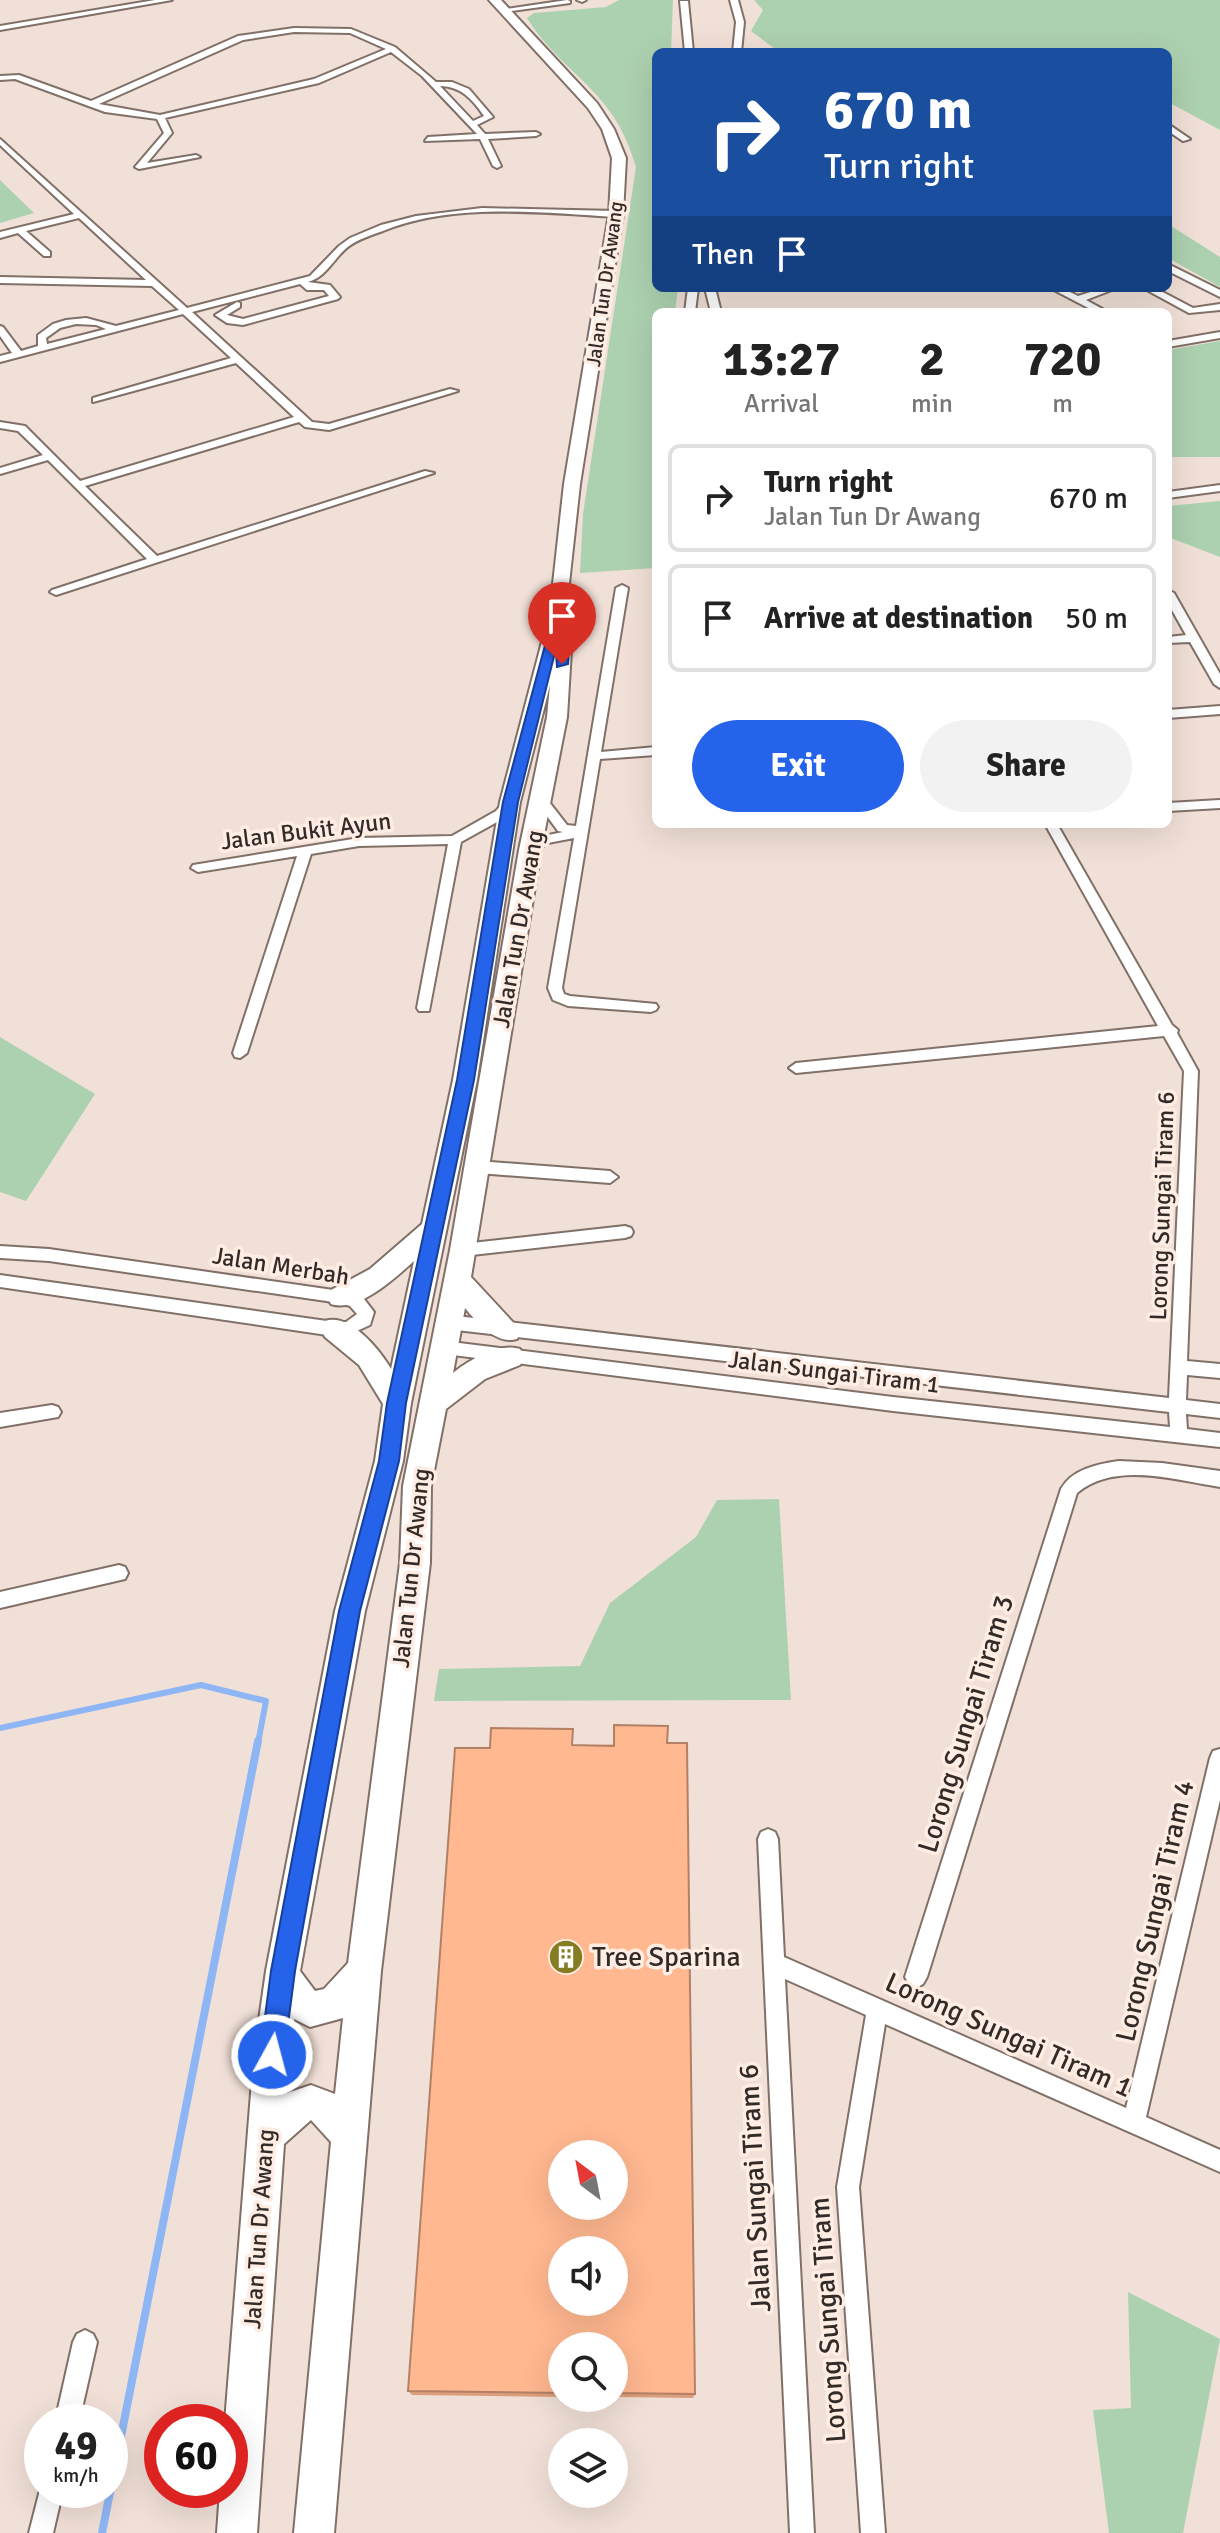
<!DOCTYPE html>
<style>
:root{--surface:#fff;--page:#f2f2f2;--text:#222;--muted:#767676;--line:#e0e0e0;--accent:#2563eb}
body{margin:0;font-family:Signika,sans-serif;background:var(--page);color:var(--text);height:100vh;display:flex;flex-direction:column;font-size:30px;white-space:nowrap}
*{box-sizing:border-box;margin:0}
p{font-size:26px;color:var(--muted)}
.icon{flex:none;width:44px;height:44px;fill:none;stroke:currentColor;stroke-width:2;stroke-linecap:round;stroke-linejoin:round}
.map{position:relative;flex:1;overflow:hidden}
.panel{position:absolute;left:652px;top:308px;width:520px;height:520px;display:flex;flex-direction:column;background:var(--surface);border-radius:12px;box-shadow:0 8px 32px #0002}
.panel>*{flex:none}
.guide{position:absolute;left:652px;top:48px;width:520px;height:244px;border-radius:12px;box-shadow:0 8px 32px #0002;background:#1a4fa0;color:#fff;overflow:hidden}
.needle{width:52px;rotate:328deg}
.buttons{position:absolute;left:548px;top:2140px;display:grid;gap:16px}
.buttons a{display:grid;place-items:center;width:80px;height:80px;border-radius:50%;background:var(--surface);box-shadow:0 8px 32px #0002;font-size:40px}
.speed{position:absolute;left:24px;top:2404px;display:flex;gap:16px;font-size:40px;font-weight:700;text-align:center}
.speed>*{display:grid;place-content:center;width:104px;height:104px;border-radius:50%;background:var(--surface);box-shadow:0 8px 32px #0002;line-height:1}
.speed small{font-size:20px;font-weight:400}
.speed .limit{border:12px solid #d22;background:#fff;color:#111}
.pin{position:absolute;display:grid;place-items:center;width:68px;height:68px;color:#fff;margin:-82px -34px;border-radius:50% 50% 50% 0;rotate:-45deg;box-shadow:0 0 8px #0007}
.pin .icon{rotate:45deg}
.me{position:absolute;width:88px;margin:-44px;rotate:7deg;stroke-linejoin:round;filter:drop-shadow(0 0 6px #0008)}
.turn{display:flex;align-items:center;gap:28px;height:168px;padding:0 40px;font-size:36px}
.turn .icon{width:104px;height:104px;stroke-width:2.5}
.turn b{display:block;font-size:56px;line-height:68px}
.then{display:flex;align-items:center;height:76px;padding:0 40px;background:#0003;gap:16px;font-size:30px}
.eta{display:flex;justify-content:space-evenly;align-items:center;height:136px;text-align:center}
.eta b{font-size:48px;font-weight:800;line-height:56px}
.cta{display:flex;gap:16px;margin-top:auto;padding:16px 40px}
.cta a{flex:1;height:92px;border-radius:48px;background:var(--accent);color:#fff;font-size:32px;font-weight:800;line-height:92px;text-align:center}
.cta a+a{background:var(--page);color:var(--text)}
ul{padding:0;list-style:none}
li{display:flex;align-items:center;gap:24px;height:108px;margin:0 16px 12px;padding:0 24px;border:4px solid var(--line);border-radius:12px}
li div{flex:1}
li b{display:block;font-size:30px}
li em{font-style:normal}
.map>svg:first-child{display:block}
.green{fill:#acd1b0}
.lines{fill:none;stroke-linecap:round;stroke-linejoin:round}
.stream-far1{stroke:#8fb6f4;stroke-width:6}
.stream{stroke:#8fb6f4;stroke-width:8}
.minor-casing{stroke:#807068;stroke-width:4}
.primary-casing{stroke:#807068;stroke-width:4}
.minor{fill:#fff;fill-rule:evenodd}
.primary{fill:#fff;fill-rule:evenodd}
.wall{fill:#db9e7c}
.building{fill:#ffb890;stroke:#b28165;stroke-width:2;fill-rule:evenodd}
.route{fill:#2563eb;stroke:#184099;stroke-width:2}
.labels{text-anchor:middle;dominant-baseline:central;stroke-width:7;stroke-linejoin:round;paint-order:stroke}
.far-street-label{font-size:20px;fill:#322b28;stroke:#ffede4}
.street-label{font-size:24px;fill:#322b28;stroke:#ffede4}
.near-street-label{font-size:28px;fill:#322b28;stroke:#ffede4}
.near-poi-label{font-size:28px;fill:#322b28;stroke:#ffede4;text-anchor:start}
</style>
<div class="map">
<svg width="1220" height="2533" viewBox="0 0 1220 2533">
<rect width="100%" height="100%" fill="#f1e0d7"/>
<path class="green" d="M 619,0 L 673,0 L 671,52 L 656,52 L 656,288 L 678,288 L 675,312 L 656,312 L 656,568 L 580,573 L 583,514 L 636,167 C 614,88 565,78 527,18 L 534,13 L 606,7 Z
M 754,0 L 1220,0 L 1220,130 L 1168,102 L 1168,52 L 779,52 L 751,31 L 763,10 Z
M 0,180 L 34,213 L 0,223 Z
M 1168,224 L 1220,257 L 1220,287 L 1168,258 Z
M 1220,341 L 1220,457 L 1168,457 L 1168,350 Z
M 1220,501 L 1220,557 L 1168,537 L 1168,506 Z
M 0,1037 L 95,1094 L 26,1201 L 0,1192 Z
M 779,1499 L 791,1700 L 434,1701 L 439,1669 L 580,1666 L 610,1603 L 696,1537 L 717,1500 Z
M 1128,2292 L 1220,2339 L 1183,2533 L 1109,2533 L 1093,2410 L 1131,2408 Z"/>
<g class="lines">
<path class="stream-far1" d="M 0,1728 L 201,1685 L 266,1701 L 258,1743"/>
<path class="stream" d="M 102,2533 L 258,1741"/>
<g class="minor-casing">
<path id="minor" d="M 155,0 L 172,0 L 0,30 L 0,26 Z
M 567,0 L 570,1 L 570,3 L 504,12 L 500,10 Z
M 577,0 L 586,0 L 582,2 Z
M 730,0 L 738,0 L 744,22 L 741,52 L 733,52 L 736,22 Z
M 680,1 L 688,1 L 693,52 L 685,52 Z
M 294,28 L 351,29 L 395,47 L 436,82 L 452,82 L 469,89 L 493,117 L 477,125 L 485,134 L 536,132 L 540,134 L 536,136 L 488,139 L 501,166 L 497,168 L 493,166 L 480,139 L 425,141 L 428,137 L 477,134 L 422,76 L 391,52 L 319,83 L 165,118 L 172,133 L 147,163 L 196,155 L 200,157 L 139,169 L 135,167 L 164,133 L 157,119 L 105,112 L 15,79 L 0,80 L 0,76 L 19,75 L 91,101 L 238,36 ZM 294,32 L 350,33 L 386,49 L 314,79 L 160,115 L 99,104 L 243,40 ZM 440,86 C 461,86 473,100 484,116 L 473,121 Z
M 1168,126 L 1171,126 L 1190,139 L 1183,141 L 1168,131 Z
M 0,139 L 187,308 L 310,276 L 339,246 L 350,238 L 381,225 L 416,216 L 482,208 L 616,211 L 620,214 L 616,217 C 541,213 454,202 383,231 C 371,235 359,239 349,246 C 334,257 327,277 308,282 L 330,285 L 340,297 L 338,299 L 243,325 L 227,323 L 215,315 L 237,302 L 240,303 L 240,307 L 227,315 L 243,319 L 329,296 L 324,290 L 307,290 L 300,284 L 192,312 L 312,422 L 329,424 L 450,389 L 458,391 L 329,430 L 305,427 L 299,422 L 85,486 L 157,556 L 425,471 L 434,473 L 56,595 L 50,592 L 52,590 L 147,559 L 48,460 L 0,474 L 0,468 L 43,455 L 18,431 L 0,428 L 0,422 L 25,426 L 80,481 L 294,417 L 236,363 L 93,402 L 93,398 L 231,358 L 183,314 L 0,362 L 0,356 L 12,353 L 0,336 L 0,326 L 3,327 L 21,351 L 38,346 L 38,335 L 53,324 L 66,320 L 86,318 L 116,326 L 179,310 L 152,286 L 0,283 L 0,277 L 146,280 L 79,218 L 26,231 L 50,252 L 50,256 L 44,256 L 18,233 L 0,238 L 0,232 L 74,214 L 0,145 ZM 76,324 L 96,325 L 106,329 L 47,344 L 46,338 L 60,328 Z
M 1168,264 L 1220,290 L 1220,297 L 1168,271 Z
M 688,288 L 698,288 L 695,312 L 685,312 Z
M 710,288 L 720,288 L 716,292 L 721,312 L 711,312 L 706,292 Z
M 1050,288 L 1062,288 L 1078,296 L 1103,288 L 1117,288 L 1086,300 L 1108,312 L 1096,312 Z
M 1143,288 L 1155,288 L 1193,308 L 1220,304 L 1220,310 L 1189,313 Z
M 1220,332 L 1220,338 L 1168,347 L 1168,341 Z
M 1220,485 L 1220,491 L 1168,498 L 1168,492 Z
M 622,585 L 628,588 L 601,752 L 656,747 L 656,755 L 600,759 L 562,988 L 564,994 L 570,996 L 656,1004 L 658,1007 L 656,1010 L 651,1012 L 568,1006 L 553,1000 L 548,988 L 574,838 L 548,843 L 530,854 L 523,850 L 539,837 L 563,832 L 558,831 L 538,804 L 538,798 L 546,798 L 567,825 L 576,826 L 616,588 Z
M 1168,590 L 1174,593 L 1220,674 L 1220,688 L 1214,684 L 1190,642 L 1168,643 L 1168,637 L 1186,635 L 1168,603 Z
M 1220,706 L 1220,714 L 1168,718 L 1168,710 Z
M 510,798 L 516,802 L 506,817 L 461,842 L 429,1011 L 419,1011 L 417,1008 L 448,844 L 359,846 L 311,854 L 247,1053 L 240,1058 L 235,1057 L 233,1053 L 297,856 L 198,872 L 191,868 L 193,865 L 359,838 L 452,836 L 496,811 L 506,799 Z
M 1220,800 L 1220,808 L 1168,811 L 1168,803 Z
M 1045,824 L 1057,824 L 1172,1025 L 1178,1030 L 1177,1033 L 1198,1071 L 1187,1361 L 1220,1364 L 1220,1378 L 1187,1375 L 1186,1400 L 1220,1404 L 1220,1418 L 1186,1414 L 1187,1429 L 1220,1433 L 1220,1447 L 893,1411 L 437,1353 L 435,1348 L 437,1343 L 443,1341 L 893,1397 L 1170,1427 L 1169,1412 L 448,1329 L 442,1327 L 440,1322 L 442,1317 L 448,1315 L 1169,1398 L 1184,1071 L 1164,1036 L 796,1073 L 789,1068 L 796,1063 L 1158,1026 Z
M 478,1161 L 610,1171 L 618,1177 L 610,1183 L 478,1173 L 470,1167 Z
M 625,1226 L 631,1228 L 633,1232 L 631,1236 L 625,1238 L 463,1256 L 457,1254 L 455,1250 L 457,1246 L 463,1244 Z
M 0,1246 L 49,1249 L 340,1291 L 361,1295 L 374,1312 L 370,1325 L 348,1335 L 334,1336 L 0,1287 L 0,1275 L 334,1322 L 346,1322 L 357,1314 L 350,1306 L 340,1303 L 49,1261 L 0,1258 Z
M 52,1405 L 58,1407 L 61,1412 L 58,1417 L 0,1427 L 0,1413 Z
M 1119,1461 L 1162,1463 L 1220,1471 L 1220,1487 C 1175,1480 1115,1461 1077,1493 L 927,1977 L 923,1984 L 916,1988 L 909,1984 L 905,1977 L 1061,1489 C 1072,1469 1098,1464 1119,1461 Z
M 119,1565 L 125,1567 L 128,1573 L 125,1579 L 0,1608 L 0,1592 Z
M 1220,1749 L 1220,1800 L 1146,2117 L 1220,2150 L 1220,2172 L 885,2024 L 859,2187 L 885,2533 L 861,2533 L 837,2187 L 866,2015 L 785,1979 L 814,2533 L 790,2533 L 758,1839 L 761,1832 L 768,1829 L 775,1832 L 778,1839 L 784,1957 L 1126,2108 L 1210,1758 L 1213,1751 Z
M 85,2330 L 93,2334 L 97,2342 L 79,2422 L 55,2422 L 73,2342 L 77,2334 Z
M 42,2482 L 42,2490 L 63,2490 L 53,2533 L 29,2533 Z"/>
</g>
<g class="primary-casing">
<path id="primary" d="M 489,0 L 501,0 L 597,103 L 614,129 L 626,158 L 623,214 L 580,484 L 564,629 L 572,634 L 567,717 L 541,850 L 471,1277 L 521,1331 L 517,1339 C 497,1345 477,1323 465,1308 L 453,1373 C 469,1360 499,1342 520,1349 L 524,1357 L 520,1365 L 485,1379 L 446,1409 L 431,1486 L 430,1563 L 381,1971 L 334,2533 L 294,2533 L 331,2142 L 311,2120 L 284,2144 L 257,2533 L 217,2533 L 220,2490 L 230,2490 L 230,2422 L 225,2422 L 254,2055 L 266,1971 L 335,1611 L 375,1461 L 383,1404 L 359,1365 L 325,1337 L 321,1329 L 325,1321 C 350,1313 379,1349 391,1369 L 414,1261 C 395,1278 358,1313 331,1304 L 327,1297 L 331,1290 L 370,1269 L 422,1224 L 453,1080 L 500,802 L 550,611 L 564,484 L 609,214 L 612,158 L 602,129 L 588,108 ZM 550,685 L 547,717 L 519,850 L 450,1250 L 403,1486 L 400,1563 L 348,1963 L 324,1989 L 315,1991 L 300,1971 L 365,1611 L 403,1461 L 411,1403 L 477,1080 L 520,802 ZM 343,2018 L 335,2094 L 311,2085 L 287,2093 L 294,2019 L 310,2027 Z"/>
</g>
<use href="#minor" class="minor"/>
<use href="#primary" class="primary"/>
</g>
<path class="wall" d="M 667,1743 L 695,2394 L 693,2398 L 614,2397 L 614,2346 L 562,2346 L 562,2397 L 412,2395 L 408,2391 L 490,1748 Z"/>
<path class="building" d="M 614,1725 L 668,1726 L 667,1743 L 687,1743 L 695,2394 L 614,2393 L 614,2346 L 562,2346 L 562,2393 L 408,2391 L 455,1748 L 490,1748 L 491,1728 L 573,1729 L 572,1745 L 614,1746 ZM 562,2154 L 614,2154 L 614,2206 L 562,2206 ZM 562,2250 L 614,2250 L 614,2302 L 562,2302 Z"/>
<path class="route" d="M 555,608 L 566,611 L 570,638 L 568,664 L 557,667 L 556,648 L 518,802 L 474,1080 L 406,1403 L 399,1461 L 360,1611 L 295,1971 L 284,2055 L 281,2064 L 272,2067 L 264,2064 L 260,2055 L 271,1971 L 339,1611 L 379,1461 L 387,1403 L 457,1080 L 503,802 Z"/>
<defs>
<g id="building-disc" transform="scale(1.8)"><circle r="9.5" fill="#867c23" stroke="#ffede4"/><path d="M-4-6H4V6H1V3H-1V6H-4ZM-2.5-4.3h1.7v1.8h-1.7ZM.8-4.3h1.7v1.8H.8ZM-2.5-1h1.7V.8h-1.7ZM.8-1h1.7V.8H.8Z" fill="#fff"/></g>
</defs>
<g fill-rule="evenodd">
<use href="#building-disc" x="566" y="1957"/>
</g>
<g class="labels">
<g class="far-street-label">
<text transform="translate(605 284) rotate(-82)">Jalan Tun Dr Awang</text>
</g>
<g class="street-label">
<text transform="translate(306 831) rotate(-7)">Jalan Bukit Ayun</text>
<text transform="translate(518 929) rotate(-80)">Jalan Tun Dr Awang</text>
<text transform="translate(1162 1206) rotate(-88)">Lorong Sungai Tiram 6</text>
<text transform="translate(281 1266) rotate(9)">Jalan Merbah</text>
<text transform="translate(834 1372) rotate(7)">Jalan Sungai Tiram 1</text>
<text transform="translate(411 1568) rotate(-84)">Jalan Tun Dr Awang</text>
<text transform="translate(259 2229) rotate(-86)">Jalan Tun Dr Awang</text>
</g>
<g class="near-street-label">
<text transform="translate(966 1724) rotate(-73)">Lorong Sungai Tiram 3</text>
<text transform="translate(1155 1911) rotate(-77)">Lorong Sungai Tiram 4</text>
<text transform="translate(1009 2035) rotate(24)">Lorong Sungai Tiram 1</text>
<text transform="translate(755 2188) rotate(-93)">Jalan Sungai Tiram 6</text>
<text transform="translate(828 2320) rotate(-94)">Lorong Sungai Tiram</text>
</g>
<g class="near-poi-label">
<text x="592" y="1957">Tree Sparina</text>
</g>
</g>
</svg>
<div class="buttons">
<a><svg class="needle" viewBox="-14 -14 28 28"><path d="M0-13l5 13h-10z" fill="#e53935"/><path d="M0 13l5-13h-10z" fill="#767676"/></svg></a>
<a><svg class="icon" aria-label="sound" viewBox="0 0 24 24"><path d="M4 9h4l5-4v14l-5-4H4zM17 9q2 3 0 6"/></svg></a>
<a><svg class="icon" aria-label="search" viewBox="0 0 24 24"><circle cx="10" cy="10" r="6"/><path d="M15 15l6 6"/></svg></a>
<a><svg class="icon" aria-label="layers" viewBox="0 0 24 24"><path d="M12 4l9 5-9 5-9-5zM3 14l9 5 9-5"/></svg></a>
</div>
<div class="speed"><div>49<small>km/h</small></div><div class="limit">60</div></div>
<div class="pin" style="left:562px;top:664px;background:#d93025"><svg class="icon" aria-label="arrive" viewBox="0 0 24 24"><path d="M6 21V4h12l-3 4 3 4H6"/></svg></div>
<svg class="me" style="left:272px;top:2055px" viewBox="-20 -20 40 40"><circle r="17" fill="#2563eb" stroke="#fff" stroke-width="3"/><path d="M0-11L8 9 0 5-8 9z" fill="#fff"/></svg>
<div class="guide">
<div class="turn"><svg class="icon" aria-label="right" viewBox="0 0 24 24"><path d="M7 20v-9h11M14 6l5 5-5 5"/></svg><div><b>670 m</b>Turn right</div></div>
<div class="then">Then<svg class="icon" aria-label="arrive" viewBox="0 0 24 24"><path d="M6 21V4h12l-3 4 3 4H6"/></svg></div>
</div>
<section class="panel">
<div class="eta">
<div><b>13:27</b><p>Arrival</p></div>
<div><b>2</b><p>min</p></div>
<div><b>720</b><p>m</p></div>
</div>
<ul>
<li><svg class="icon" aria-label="right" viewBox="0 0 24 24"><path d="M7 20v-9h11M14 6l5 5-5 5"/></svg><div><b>Turn right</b><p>Jalan Tun Dr Awang</p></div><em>670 m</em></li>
<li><svg class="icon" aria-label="arrive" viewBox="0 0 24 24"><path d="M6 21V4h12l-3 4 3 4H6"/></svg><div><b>Arrive at destination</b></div><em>50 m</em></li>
</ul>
<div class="cta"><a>Exit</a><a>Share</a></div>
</section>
</div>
